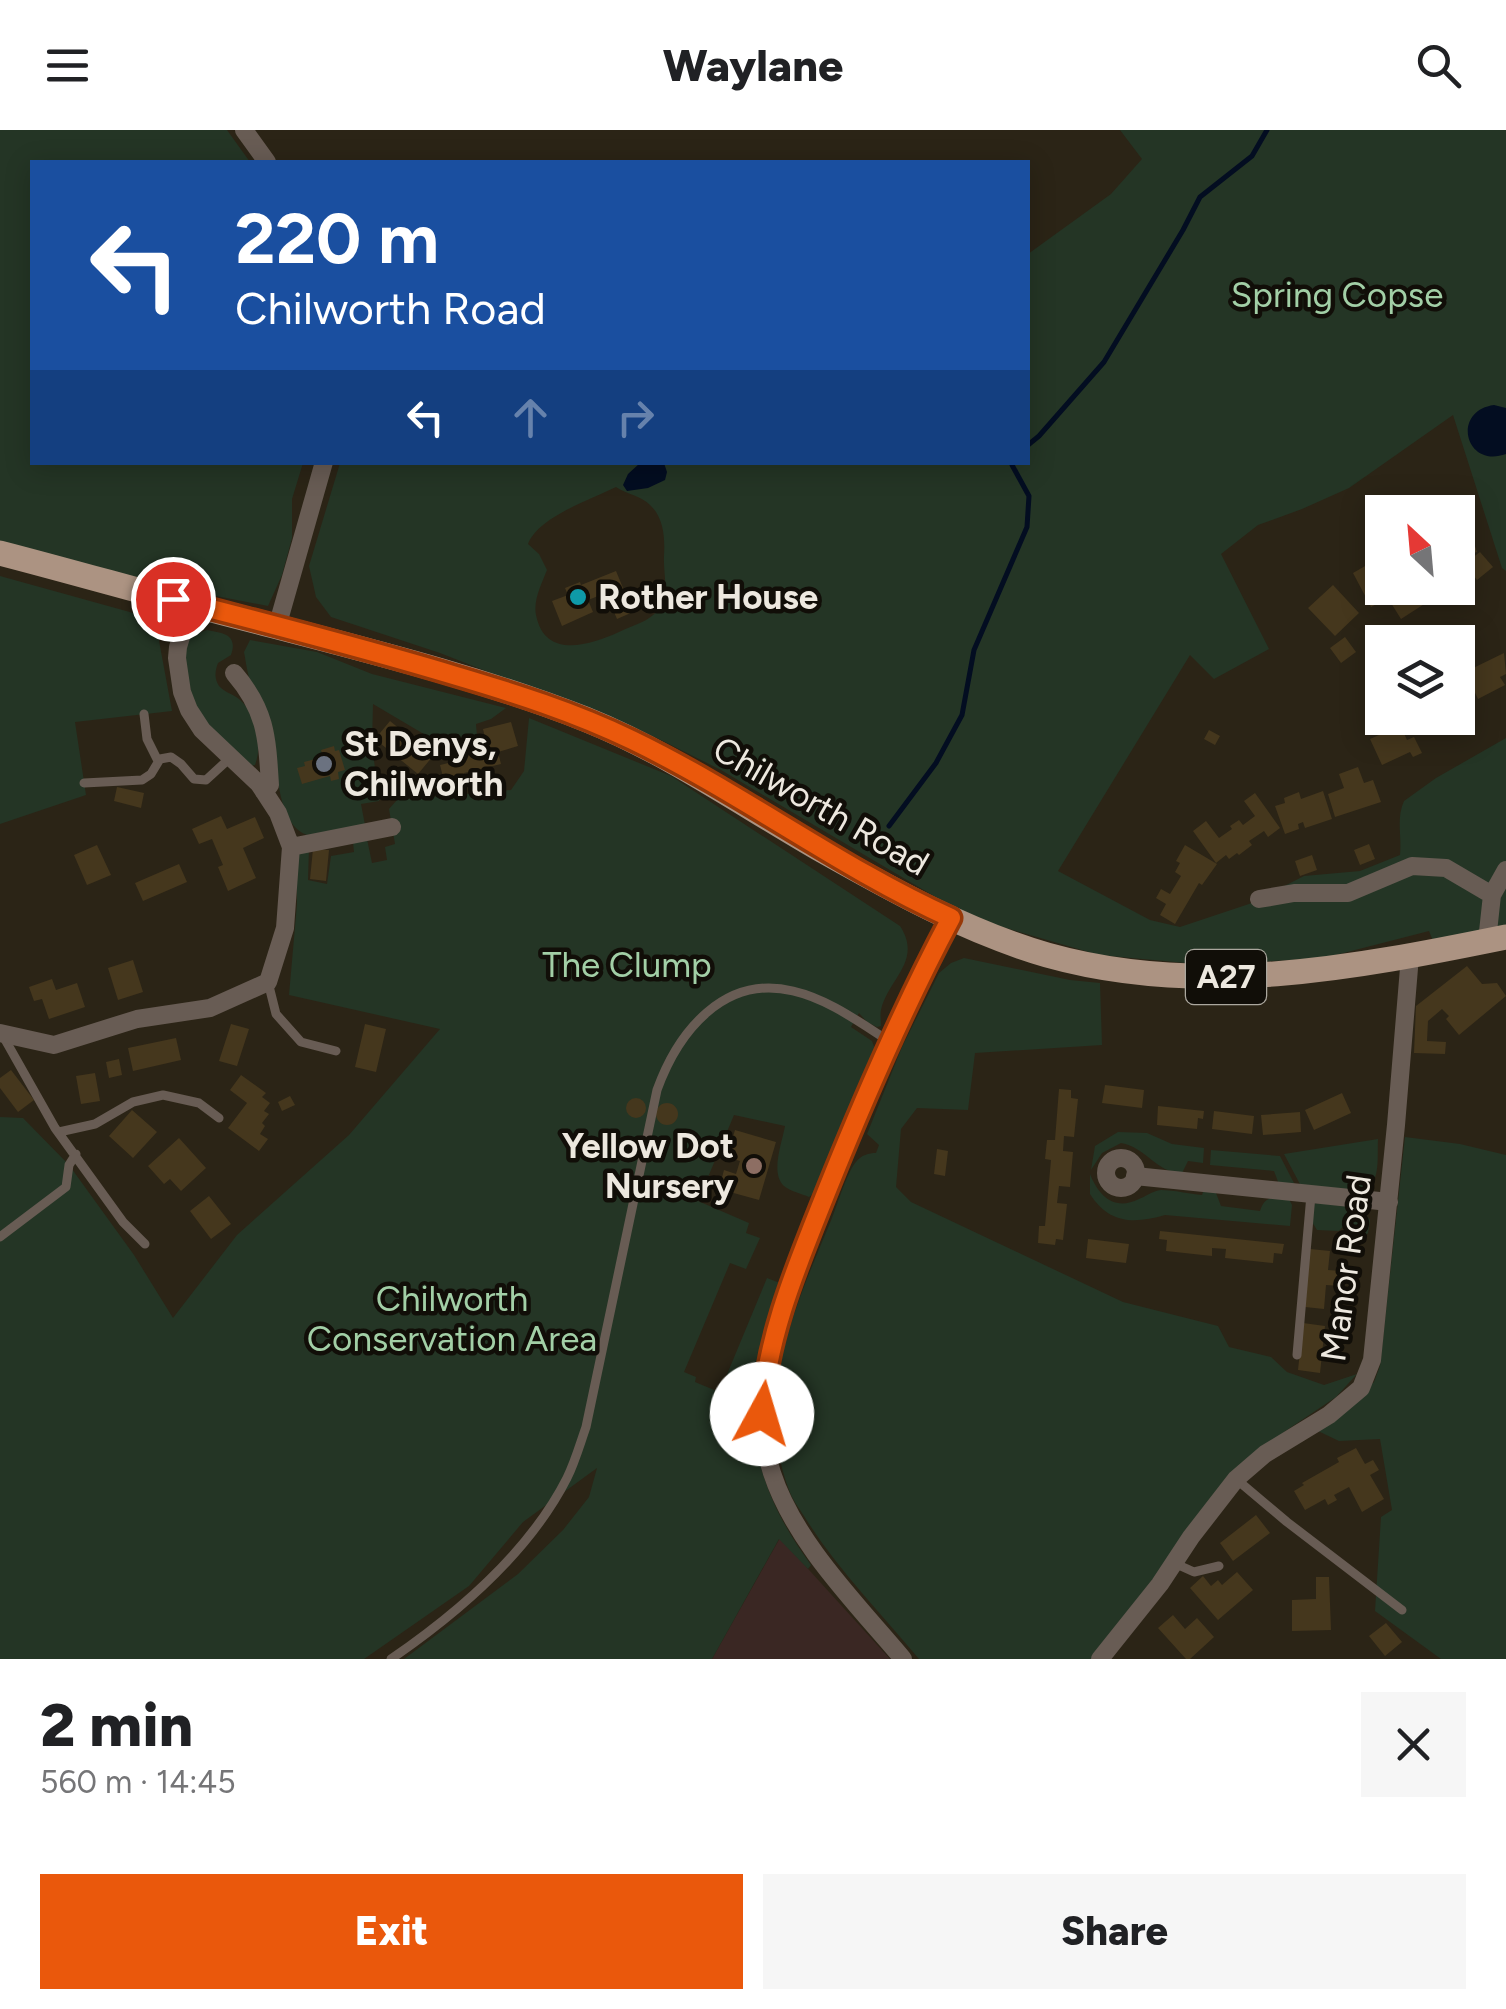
<!DOCTYPE html>
<meta charset="utf-8">
<style>
:root{--surface:#fff;--page:#f6f6f6;--text:#202124;--muted:#757577;--accent:#ea580c}
body{margin:0;font-family:Figtree,sans-serif;background:var(--page);color:var(--text);height:100vh;display:flex;flex-direction:column;font-size:38px;white-space:nowrap}
*{box-sizing:border-box;margin:0}
p{font-size:32px;color:var(--muted)}
.icon{flex:none;width:55px;height:55px;fill:none;stroke:currentColor;stroke-width:2;stroke-linecap:round;stroke-linejoin:round}
.map{position:relative;height:1529px;overflow:hidden}
.details{display:flex;flex-direction:column;background:var(--surface);flex:1}
.details>*{flex:none}
.banner{position:absolute;left:30px;top:30px;width:1000px;height:305px;border-radius:0px;box-shadow:0 5px 25px #0003;background:#1a4fa0;color:#fff;overflow:hidden}
.needle{width:65px;rotate:334deg}
.fabs{position:absolute;left:1365px;top:365px;display:grid;gap:20px}
.fabs a{display:grid;place-items:center;width:110px;height:110px;border-radius:0px;background:var(--surface);box-shadow:0 5px 25px #0003;font-size:50px}
.pin{position:absolute;display:grid;place-items:center;width:85px;height:85px;color:#fff;margin:-42px;border:5px solid #fff;border-radius:50%;box-shadow:0 2px 10px #0007}
.me{position:absolute;width:110px;margin:-55px;rotate:6deg;stroke-linejoin:round;filter:drop-shadow(0 0 8px #0008)}
.turn{display:flex;align-items:center;gap:35px;height:210px;padding:0 40px;font-size:45px}
.turn .icon{width:130px;height:130px;stroke-width:2.5}
.turn b{display:block;font-size:70px;line-height:85px}
.lanes{display:flex;align-items:center;height:95px;padding:0 40px;background:#0003;justify-content:center;gap:50px;direction:ltr}
.lanes .off{opacity:.35}
.round{display:grid;place-items:center;flex:none;width:105px;height:105px;border-radius:0px;background:var(--page)}
.summary{display:flex;align-items:center;justify-content:space-between;height:170px;padding:0 40px}
h1{font-size:60px;font-weight:800;line-height:75px}
.primary-button{display:flex;gap:20px;margin-top:auto;padding:20px 40px}
.primary-button a{flex:1;height:115px;border-radius:0px;background:var(--accent);color:#fff;font-size:40px;font-weight:800;line-height:115px;text-align:center}
.primary-button a+a{background:var(--page);color:var(--text)}
header{display:flex;justify-content:space-between;align-items:center;height:130px;padding:0 40px;background:var(--surface);font-size:45px;font-weight:800}
.map>svg:first-child{display:block}
.commercial{fill:#3a2723}
.green{fill:#243525;fill-rule:evenodd}
.water{fill:#030d21}
.lines{fill:none;stroke-linecap:round;stroke-linejoin:round}
.stream{stroke:#030d21;stroke-width:5}
.building{fill:#45371d}
.lane{stroke:#685c54;stroke-width:9}
.street{stroke:#685c54;stroke-width:18}
.primary{stroke:#ac9382;stroke-width:25}
.route-casing{stroke:#983908;stroke-width:25}
.route{stroke:#ea580c;stroke-width:18}
.culture-dot{fill:#0f9aa8;stroke:#110e08;stroke-width:4}
.worship-dot{fill:#6b7280;stroke:#110e08;stroke-width:4}
.education-dot{fill:#8d6e63;stroke:#110e08;stroke-width:4}
.labels{text-anchor:middle;dominant-baseline:central;stroke-width:9;stroke-linejoin:round;paint-order:stroke}
.shield{fill:#110e08;stroke:#aba79e;stroke-width:2.5}
.shield-label{font-size:32px;font-weight:bold;fill:#ede8df}
.park-label{font-size:35px;fill:#a2cfa6;stroke:#110e08}
.poi-label{font-size:35px;font-weight:bold;fill:#ede8df;stroke:#110e08;text-anchor:start}
.street-label{font-size:35px;fill:#ede8df;stroke:#110e08}
</style>
<header><svg class="icon" aria-label="menu" viewBox="0 0 24 24"><path d="M4 6h16M4 12h16M4 18h16"/></svg>Waylane<svg class="icon" aria-label="search" viewBox="0 0 24 24"><circle cx="10" cy="10" r="6"/><path d="M15 15l6 6"/></svg></header>
<div class="map">
<svg width="1506" height="1529" viewBox="0 0 1506 1529">
<rect width="100%" height="100%" fill="#2b2416"/>
<path class="commercial" d="M 780,1408 L 890,1529 L 712,1529 Z"/>
<path class="green" d="M 0,0 L 227,0 L 250,32 L 32,32 L 32,332 L 303,333 L 292,369 L 292,408 L 282,445 L 268,476 L 123,448 L 0,412 Z
M 1120,0 L 1506,0 L 1506,441 L 1502,438 L 1453,285 L 1349,358 L 1302,379 L 1258,395 L 1221,424 L 1269,519 L 1214,549 L 1190,525 L 1058,741 L 1150,790 L 1180,797 L 1249,774 L 1304,746 L 1360,741 L 1400,725 C 1402,706 1396,689 1404,671 L 1436,648 L 1506,608 L 1506,795 L 1433,811 L 1429,801 L 1324,828 L 1208,835 L 1099,825 L 971,788 L 721,640 L 657,608 L 440,523 L 331,487 L 316,467 L 309,436 L 340,333 L 1028,332 L 1028,124 L 1111,64 L 1142,29 ZM 616,357 C 626,364 642,366 650,375 C 664,388 665,408 664,426 C 663,444 670,463 659,479 C 649,492 633,495 619,502 C 590,515 545,530 536,485 C 533,470 542,453 547,440 L 539,424 L 528,414 C 538,387 592,369 616,357 Z
M 0,446 L 155,489 L 172,581 L 75,592 L 86,665 L 0,694 Z
M 207,500 C 224,503 238,505 231,525 L 218,533 C 215,541 214,548 219,556 C 224,562 233,564 239,569 C 257,584 263,614 255,635 L 250,636 L 212,604 L 191,574 L 184,518 L 192,505 Z
M 250,510 L 317,522 L 372,544 L 506,578 L 491,589 L 476,594 L 477,606 L 445,615 L 439,613 L 373,574 L 372,614 L 379,671 L 361,674 L 365,695 L 307,705 C 271,692 279,618 269,588 C 265,576 256,565 251,553 C 247,543 246,532 244,522 Z
M 529,588 L 671,646 L 900,796 C 923,831 888,849 881,880 C 880,885 881,891 881,896 L 877,897 L 867,892 L 859,883 L 851,897 L 872,911 L 876,922 L 819,1059 L 809,1067 C 802,1064 790,1061 784,1056 C 770,1043 782,1013 785,996 L 734,985 L 698,1071 L 749,1093 L 746,1103 L 760,1108 L 746,1139 L 730,1133 L 684,1242 L 696,1247 L 695,1252 L 719,1262 L 738,1275 L 752,1279 C 755,1292 754,1306 757,1319 C 765,1363 785,1399 811,1435 L 808,1439 L 779,1409 L 712,1529 L 404,1529 L 518,1444 L 563,1400 L 589,1367 L 597,1338 L 523,1392 L 469,1456 L 364,1529 L 0,1529 L 0,987 L 23,988 L 69,1035 L 134,1125 L 173,1188 L 237,1105 L 349,1005 L 440,899 L 289,865 L 297,774 L 296,724 L 309,718 L 308,750 L 327,754 L 331,726 L 354,722 L 353,712 L 367,709 L 372,733 L 387,730 L 385,717 L 395,714 L 389,679 L 397,670 L 511,660 L 524,641 Z
M 964,828 L 1070,850 L 1100,853 L 1102,915 L 975,923 L 968,980 L 917,978 L 901,999 L 896,1057 L 911,1072 L 1123,1172 L 1218,1196 L 1229,1217 L 1271,1227 L 1287,1242 L 1324,1255 L 1357,1244 L 1336,1267 L 1284,1302 L 1164,1438 L 1092,1529 L 919,1529 C 880,1482 836,1438 804,1386 C 799,1378 792,1369 789,1360 C 753,1265 796,1175 832,1088 C 837,1075 848,1040 856,1032 C 861,1025 869,1023 876,1023 L 879,1015 L 867,1004 L 902,917 L 939,843 L 951,833 Z
M 1118,1002 L 1147,1003 L 1172,1014 L 1204,1018 L 1203,1033 L 1188,1031 L 1182,1043 C 1156,1043 1146,1017 1121,1013 L 1102,1023 L 1091,1040 L 1095,1016 Z
M 1405,1007 L 1460,1014 L 1506,1025 L 1506,1529 L 1441,1529 L 1375,1481 L 1381,1387 L 1392,1380 L 1380,1309 L 1339,1311 L 1318,1301 L 1374,1252 L 1380,1236 Z
M 1378,1009 C 1377,1027 1381,1051 1365,1062 L 1302,1058 L 1284,1024 Z
M 1211,1020 L 1280,1026 L 1295,1055 L 1280,1057 L 1274,1041 L 1210,1035 Z
M 1090,1044 C 1099,1067 1115,1081 1139,1069 C 1147,1066 1152,1061 1161,1060 C 1175,1060 1189,1064 1202,1065 L 1204,1059 L 1216,1063 L 1221,1076 L 1260,1081 C 1265,1065 1274,1067 1289,1069 L 1292,1075 L 1290,1096 L 1165,1085 C 1134,1094 1109,1094 1090,1064 Z
M 1314,1073 L 1356,1077 L 1357,1080 L 1339,1101 L 1317,1100 L 1312,1092 Z
M 1363,1081 L 1370,1090 L 1368,1103 L 1360,1112 C 1351,1114 1343,1113 1340,1103 Z
M 767,1148 L 780,1153 L 781,1160 C 769,1195 755,1228 753,1265 C 741,1276 730,1265 723,1254 Z"/>
<path class="water" d="M 1494,275 L 1506,278 L 1506,324 C 1465,339 1451,281 1494,275 Z
M 640,333 L 664,333 L 667,342 L 665,350 L 648,358 L 627,361 L 623,355 L 628,344 Z"/>
<g class="lines">
<path class="stream" d="M 1028,315 L 1039,306 L 1104,232 L 1183,100 L 1200,67 L 1252,26 L 1267,0
M 889,696 L 936,633 L 962,585 L 974,520 L 1027,397 L 1029,366 L 1012,335 L 1013,332"/>
</g>
<path class="building" d="M 1464,384 L 1477,422 L 1458,428 L 1458,386 Z
M 1480,422 L 1493,437 L 1477,450 L 1464,434 Z
M 1379,428 L 1382,435 L 1382,458 L 1395,458 L 1398,463 L 1371,477 L 1353,443 Z
M 616,441 L 633,482 L 617,489 L 606,463 L 588,470 L 593,482 L 562,496 L 552,471 L 568,465 L 565,458 L 580,452 L 581,455 Z
M 1333,455 L 1359,483 L 1335,506 L 1308,478 Z
M 1415,458 L 1420,458 L 1429,471 L 1401,489 L 1391,473 Z
M 1345,507 L 1356,522 L 1341,533 L 1330,518 Z
M 1504,523 L 1506,544 L 1500,547 L 1505,555 L 1478,569 L 1465,542 Z
M 1462,552 L 1473,575 L 1460,581 L 1462,587 L 1449,593 L 1446,588 L 1458,588 L 1458,555 Z
M 1398,590 L 1407,610 L 1414,607 L 1422,623 L 1413,627 L 1410,622 L 1382,635 L 1370,609 L 1388,601 L 1386,596 Z
M 390,591 L 433,626 L 418,644 L 375,609 Z
M 511,592 L 518,616 L 498,622 L 501,634 L 464,643 L 466,650 L 445,655 L 440,635 L 457,631 L 454,620 L 486,612 L 483,599 Z
M 1209,600 L 1220,606 L 1215,615 L 1204,609 Z
M 334,616 L 335,621 L 339,620 L 345,640 L 338,642 L 339,649 L 331,651 L 330,646 L 302,654 L 297,638 L 305,636 L 304,632 L 323,627 L 321,620 Z
M 1358,637 L 1364,653 L 1373,650 L 1381,672 L 1335,687 L 1328,664 L 1344,658 L 1339,644 Z
M 117,657 L 144,663 L 141,678 L 114,671 Z
M 1323,661 L 1332,689 L 1305,698 L 1303,692 L 1298,694 L 1299,699 L 1285,704 L 1275,676 L 1285,673 L 1284,668 L 1299,662 L 1301,669 Z
M 1255,663 L 1280,698 L 1268,707 L 1264,701 L 1249,711 L 1252,715 L 1239,725 L 1237,723 L 1229,729 L 1226,725 L 1216,733 L 1193,701 L 1206,691 L 1219,708 L 1232,699 L 1230,696 L 1239,690 L 1243,695 L 1255,686 L 1244,671 Z
M 221,686 L 227,699 L 255,687 L 264,708 L 243,718 L 256,748 L 228,761 L 218,737 L 223,735 L 212,709 L 199,714 L 192,699 Z
M 1369,714 L 1375,729 L 1360,735 L 1354,720 Z
M 97,715 L 111,745 L 87,755 L 74,725 Z
M 1185,715 L 1217,734 L 1202,755 L 1199,753 L 1175,794 L 1160,785 L 1166,774 L 1156,768 L 1161,759 L 1170,764 L 1181,746 L 1175,742 L 1180,733 L 1176,731 Z
M 313,719 L 329,720 L 326,751 L 310,749 Z
M 1312,725 L 1317,740 L 1300,746 L 1295,731 Z
M 179,734 L 187,752 L 143,771 L 135,753 Z
M 133,830 L 143,862 L 118,870 L 108,838 Z
M 1467,836 L 1482,854 L 1497,853 L 1506,866 L 1459,905 L 1446,889 L 1449,886 L 1442,879 L 1428,891 L 1427,911 L 1446,912 L 1445,924 L 1414,923 L 1416,876 Z
M 52,849 L 56,860 L 77,853 L 85,877 L 49,889 L 42,869 L 34,871 L 29,857 Z
M 231,894 L 249,899 L 237,936 L 219,931 Z
M 365,894 L 386,899 L 376,942 L 355,937 Z
M 176,908 L 181,930 L 133,941 L 128,918 Z
M 119,929 L 122,945 L 109,948 L 106,932 Z
M 11,940 L 34,970 L 18,982 L 0,958 L 0,948 Z
M 95,943 L 100,971 L 81,974 L 76,946 Z
M 241,945 L 266,963 L 262,967 L 270,973 L 264,981 L 269,984 L 262,993 L 265,996 L 260,1004 L 268,1009 L 259,1021 L 228,998 L 247,973 L 230,960 Z
M 1105,955 L 1144,960 L 1142,978 L 1102,973 Z
M 1059,959 L 1071,960 L 1071,968 L 1078,969 L 1074,1007 L 1064,1006 L 1063,1021 L 1073,1022 L 1070,1057 L 1059,1056 L 1057,1073 L 1067,1074 L 1063,1110 L 1056,1109 L 1055,1115 L 1038,1113 L 1039,1096 L 1045,1096 L 1051,1030 L 1045,1029 L 1047,1010 L 1055,1010 Z
M 1342,963 L 1351,983 L 1314,1000 L 1305,980 Z
M 290,966 L 295,975 L 282,981 L 278,972 Z
M626 978a10 10 0 1 1 20 0a10 10 0 1 1-20 0Z
M656 984a11 11 0 1 1 22 0a11 11 0 1 1-22 0Z
M 1158,976 L 1204,981 L 1203,989 L 1198,988 L 1197,999 L 1157,995 Z
M 132,980 L 157,1002 L 133,1028 L 109,1006 Z
M 1214,981 L 1254,986 L 1252,1004 L 1212,999 Z
M 1300,982 L 1301,1002 L 1263,1005 L 1261,985 Z
M 735,1000 L 776,1012 L 759,1070 L 719,1059 L 724,1040 L 736,1044 L 740,1031 L 727,1027 Z
M 179,1008 L 206,1038 L 181,1061 L 170,1049 L 164,1054 L 148,1036 Z
M 937,1019 L 948,1021 L 945,1046 L 934,1044 Z
M 209,1066 L 231,1094 L 211,1109 L 190,1081 Z
M 1160,1101 L 1284,1114 L 1282,1124 L 1274,1123 L 1273,1133 L 1225,1128 L 1226,1119 L 1212,1118 L 1212,1126 L 1166,1121 L 1167,1110 L 1159,1109 Z
M 1088,1109 L 1129,1114 L 1126,1133 L 1086,1128 Z
M 1310,1119 L 1330,1121 L 1328,1140 L 1342,1141 L 1341,1156 L 1326,1155 L 1324,1179 L 1305,1177 Z
M 1303,1193 L 1325,1196 L 1320,1243 L 1298,1240 Z
M 1356,1318 L 1365,1334 L 1373,1330 L 1379,1340 L 1370,1345 L 1384,1369 L 1362,1382 L 1349,1357 L 1334,1365 L 1337,1370 L 1328,1375 L 1325,1369 L 1305,1380 L 1294,1361 L 1304,1355 L 1302,1353 L 1339,1332 L 1337,1328 Z
M 1256,1385 L 1270,1403 L 1233,1431 L 1220,1413 Z
M 1237,1442 L 1253,1460 L 1218,1490 L 1190,1458 L 1203,1446 L 1211,1456 L 1218,1450 L 1222,1455 Z
M 1316,1447 L 1329,1447 L 1331,1500 L 1292,1501 L 1292,1470 L 1316,1469 Z
M 1173,1485 L 1185,1499 L 1197,1488 L 1214,1507 L 1190,1529 L 1186,1529 L 1158,1498 Z
M 1386,1493 L 1402,1512 L 1385,1526 L 1369,1506 Z"/>
<g class="lines">
<path class="lane" d="M 144,584 L 147,609 L 158,631
M 84,653 L 142,650 L 151,644 L 160,629 L 171,627 L 181,634 L 194,649 L 206,650 L 230,628
M 268,852 L 276,884 L 301,912 L 336,921
M 3,906 L 55,998 L 123,1092 L 145,1114
M 59,1002 L 95,994 L 133,972 L 163,965 L 199,973 L 219,988
M 0,1107 L 66,1057 L 69,1035 L 76,1024
M 1297,1225 L 1311,1065
M 1236,1349 L 1287,1392 L 1402,1480
M 1174,1433 L 1194,1442 L 1219,1436
M 391,1529 C 458,1483 530,1421 567,1348 C 575,1332 580,1314 586,1297 L 657,960 C 678,902 724,844 793,861 C 828,869 859,892 889,911"/>
<path class="street" d="M 244,0 L 267,32
M 277,497 L 324,332
M 234,543 C 266,580 267,607 270,655 L 264,662
M 291,717 L 392,697
M 1259,769 L 1294,763 L 1348,763 L 1412,736 L 1446,738 L 1492,765
M 1487,811 L 1492,765 L 1506,740
M 0,903 L 54,915 L 137,889 L 210,878 L 268,852 L 285,798 L 291,717 L 278,683 L 259,654 L 202,600 L 189,580 L 182,562 L 177,528 L 178,517 L 191,474
M1106 1043a15 15 0 1 1 30 0a15 15 0 1 1-30 0Z
M 1135,1046 L 1389,1072
M 903,1529 C 857,1474 795,1413 772,1343 C 763,1317 761,1288 764,1261 C 772,1191 802,1123 828,1058 C 865,966 904,875 951,788
M 1100,1529 L 1160,1454 L 1191,1407 L 1236,1349 L 1265,1324 L 1329,1285 L 1361,1258 L 1372,1230 L 1396,995 L 1410,826"/>
<path class="primary" d="M 0,423 C 85,445 170,470 255,491 C 366,520 478,547 585,589 C 670,623 744,676 823,721 C 894,761 968,802 1047,825 C 1200,868 1354,838 1506,807"/>
</g>
<g class="lines">
<g class="route-casing">
<path id="route" d="M 173,469 C 266,493 360,517 453,545 C 514,563 574,582 632,610 C 742,663 840,738 951,788 C 904,876 865,966 828,1058 C 799,1131 766,1206 762,1284"/>
</g>
<use href="#route" class="route"/>
</g>
<circle class="culture-dot" cx="578" cy="467" r="10"/>
<circle class="worship-dot" cx="324" cy="634" r="10"/>
<circle class="education-dot" cx="754" cy="1036" r="10"/>
<g class="labels">
<rect class="shield" x="1186" y="820" width="80" height="54" rx="8"/>
<g class="shield-label">
<text x="1226" y="847">A27</text>
</g>
<g class="park-label">
<text x="1337" y="165">Spring Copse</text>
<text x="627" y="835">The Clump</text>
<text x="452" y="1169">Chilworth<tspan x="452" dy="40">Conservation Area</tspan></text>
</g>
<g class="poi-label">
<text x="598" y="467">Rother House</text>
<text x="344" y="614">St Denys,<tspan x="344" dy="40">Chilworth</tspan></text>
<text x="734" y="1016" text-anchor="end">Yellow Dot<tspan x="734" dy="40">Nursery</tspan></text>
</g>
<g class="street-label">
<text transform="translate(821 676) rotate(30)">Chilworth Road</text>
<text transform="translate(1346 1138) rotate(-82)">Manor Road</text>
</g>
</g>
</svg>
<div class="fabs">
<a><svg class="needle" viewBox="-14 -14 28 28"><path d="M0-13l5 13h-10z" fill="#e53935"/><path d="M0 13l5-13h-10z" fill="#757577"/></svg></a>
<a><svg class="icon" aria-label="layers" viewBox="0 0 24 24"><path d="M12 4l9 5-9 5-9-5zM3 14l9 5 9-5"/></svg></a>
</div>
<div class="pin" style="left:173px;top:469px;background:#d93025"><svg class="icon" aria-label="arrive" viewBox="0 0 24 24"><path d="M6 21V4h12l-3 4 3 4H6"/></svg></div>
<svg class="me" style="left:762px;top:1284px" viewBox="-20 -20 40 40"><circle r="19" fill="#fff"/><path d="M0-13L10 11 0 6-10 11z" fill="#ea580c"/></svg>
<div class="banner">
<div class="turn"><svg class="icon" aria-label="left" viewBox="0 0 24 24"><path d="M17 20v-9H6M10 6l-5 5 5 5"/></svg><div><b>220 m</b>Chilworth Road</div></div>
<div class="lanes"><svg class="icon" aria-label="left" viewBox="0 0 24 24"><path d="M17 20v-9H6M10 6l-5 5 5 5"/></svg><svg class="icon off" aria-label="ahead" viewBox="0 0 24 24"><path d="M12 20V5M6 11l6-6 6 6"/></svg><svg class="icon off" aria-label="right" viewBox="0 0 24 24"><path d="M7 20v-9h11M14 6l5 5-5 5"/></svg></div>
</div>
</div>
<section class="details">
<div class="summary"><div><h1>2 min</h1><p>560 m · 14:45</p></div><a class="round"><svg class="icon" aria-label="close" viewBox="0 0 24 24"><path d="M6 6l12 12M18 6L6 18"/></svg></a></div>
<div class="primary-button"><a>Exit</a><a>Share</a></div>
</section>
